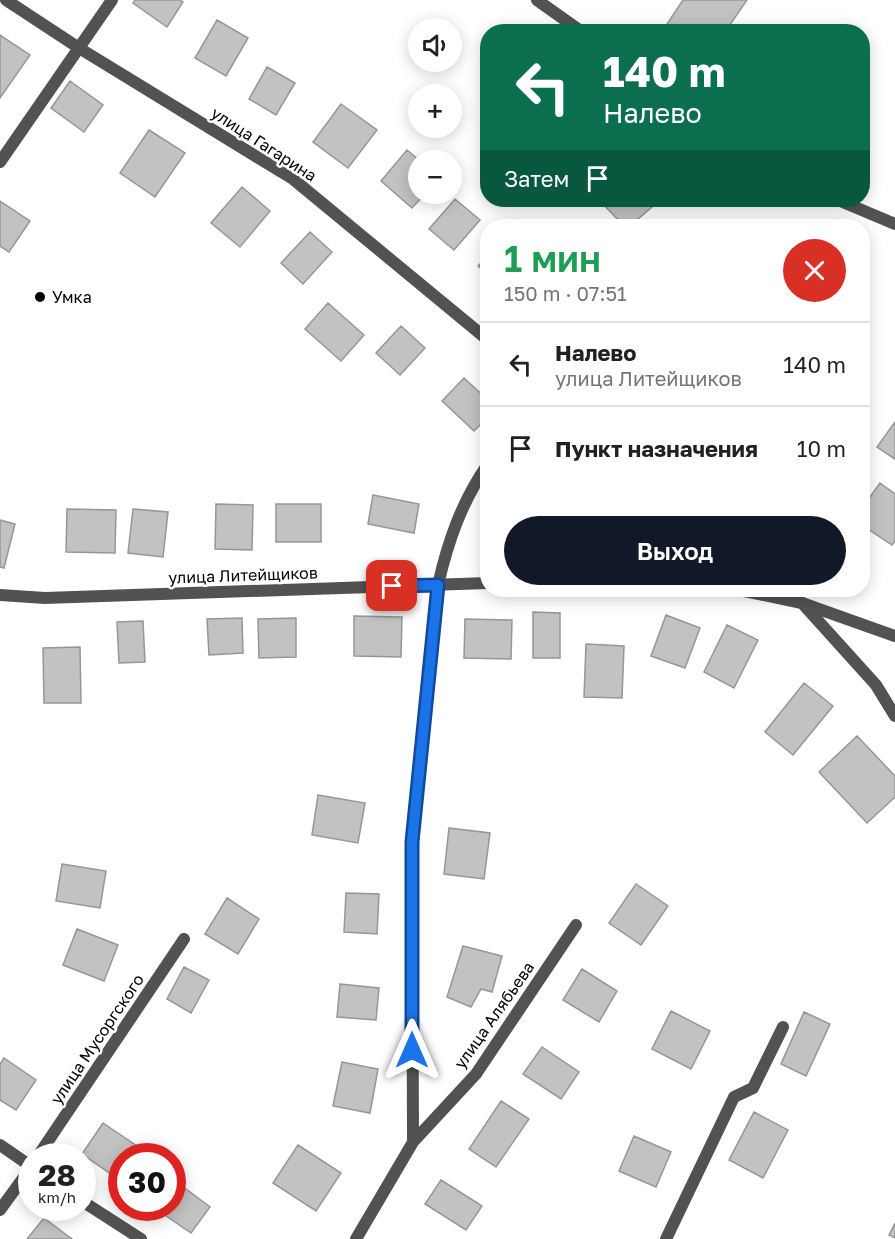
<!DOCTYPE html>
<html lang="ru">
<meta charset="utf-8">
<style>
:root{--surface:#fff;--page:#f2f2f2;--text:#202124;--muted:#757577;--line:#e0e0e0;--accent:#111827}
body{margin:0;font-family:"Golos Text",sans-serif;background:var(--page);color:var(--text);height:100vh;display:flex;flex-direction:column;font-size:22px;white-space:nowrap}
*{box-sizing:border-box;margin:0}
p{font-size:20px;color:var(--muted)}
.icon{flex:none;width:33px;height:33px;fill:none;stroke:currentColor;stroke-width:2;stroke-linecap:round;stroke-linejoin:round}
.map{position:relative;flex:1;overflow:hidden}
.details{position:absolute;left:480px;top:219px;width:390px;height:378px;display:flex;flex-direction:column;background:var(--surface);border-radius:24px;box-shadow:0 3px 15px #0003}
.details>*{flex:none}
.top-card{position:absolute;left:480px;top:24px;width:390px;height:183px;border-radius:24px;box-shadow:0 3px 15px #0003;background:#0b6e4f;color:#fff;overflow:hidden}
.controls{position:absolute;left:408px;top:18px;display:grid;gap:12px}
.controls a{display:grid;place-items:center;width:54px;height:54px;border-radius:50%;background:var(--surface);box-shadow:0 3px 15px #0003;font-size:30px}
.speed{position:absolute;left:18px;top:1143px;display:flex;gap:12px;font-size:30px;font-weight:700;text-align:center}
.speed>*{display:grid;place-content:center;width:78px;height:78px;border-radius:50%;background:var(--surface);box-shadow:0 3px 15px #0003;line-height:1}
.speed small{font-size:15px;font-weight:400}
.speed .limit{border:9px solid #d22;background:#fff;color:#111}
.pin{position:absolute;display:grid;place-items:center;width:51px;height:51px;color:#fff;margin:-26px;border-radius:12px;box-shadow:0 3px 9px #0006}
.me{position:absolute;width:66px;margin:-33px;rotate:0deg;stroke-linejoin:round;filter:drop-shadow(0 0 4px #0008)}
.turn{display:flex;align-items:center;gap:21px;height:126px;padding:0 24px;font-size:27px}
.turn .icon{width:78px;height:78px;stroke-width:2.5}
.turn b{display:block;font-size:42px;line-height:51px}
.then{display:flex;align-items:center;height:57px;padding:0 24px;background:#0003;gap:12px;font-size:22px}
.round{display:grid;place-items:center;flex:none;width:63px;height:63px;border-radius:32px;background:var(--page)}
.head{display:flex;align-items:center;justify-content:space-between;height:102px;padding:0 24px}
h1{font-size:36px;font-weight:600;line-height:45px;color:#1e9e55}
.button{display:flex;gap:12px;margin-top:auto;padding:12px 24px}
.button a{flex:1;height:69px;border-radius:36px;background:var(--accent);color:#fff;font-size:24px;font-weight:600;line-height:69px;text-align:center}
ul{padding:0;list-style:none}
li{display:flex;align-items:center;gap:18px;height:84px;padding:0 24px;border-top:2px solid var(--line)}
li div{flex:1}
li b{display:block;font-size:22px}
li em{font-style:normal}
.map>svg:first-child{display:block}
.building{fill:#c2c2c2;stroke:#969696;stroke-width:1.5}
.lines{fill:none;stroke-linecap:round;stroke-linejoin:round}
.street{stroke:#525252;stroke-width:12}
.route-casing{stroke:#114b97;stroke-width:15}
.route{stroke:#1a73e8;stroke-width:10}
.poi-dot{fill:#000;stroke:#fff;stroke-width:2}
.labels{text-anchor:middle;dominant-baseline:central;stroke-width:5;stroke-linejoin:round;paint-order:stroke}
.street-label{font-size:16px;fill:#000;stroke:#fff}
.poi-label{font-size:16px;fill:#000;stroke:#fff;text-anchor:start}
</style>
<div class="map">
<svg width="895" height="1239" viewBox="0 0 895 1239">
<rect width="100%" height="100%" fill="#fff"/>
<path class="building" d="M 135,0 L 180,0 L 183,2 L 167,27 L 133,3 Z
M 683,0 L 747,0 L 725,32 L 678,32 L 667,24 Z
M 217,20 L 248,38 L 226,76 L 195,58 Z
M 0,35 L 30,55 L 0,98 Z
M 267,67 L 295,83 L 276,115 L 249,99 Z
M 70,81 L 103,105 L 84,132 L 51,108 Z
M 341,104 L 377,130 L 348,168 L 313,142 Z
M 149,130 L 185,153 L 155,197 L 120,173 Z
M 407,150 L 419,160 L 418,194 L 425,194 L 412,208 L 381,181 Z
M 242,187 L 270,211 L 240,247 L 211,223 Z
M 455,199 L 480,220 L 454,250 L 429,229 Z
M 599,200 L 660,200 L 630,226 L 624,226 Z
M 0,201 L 30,221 L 9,252 L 0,246 Z
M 310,232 L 332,252 L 303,284 L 281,263 Z
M 488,256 L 488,275 L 478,266 Z
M 328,303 L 364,335 L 341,361 L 305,329 Z
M 401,326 L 425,348 L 400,375 L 376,353 Z
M 464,378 L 488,400 L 488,417 L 474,431 L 442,401 Z
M 895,422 L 895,459 L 877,447 Z
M 880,483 L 895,494 L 895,541 L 892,545 L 862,525 L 862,508 Z
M 373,495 L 419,504 L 414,533 L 368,524 Z
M 216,504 L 253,505 L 252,550 L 215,549 Z
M 276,504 L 321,504 L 321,542 L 276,542 Z
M 67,509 L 116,510 L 115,553 L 66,552 Z
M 133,509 L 168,512 L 163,557 L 128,553 Z
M 0,520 L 15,524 L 4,568 L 0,567 Z
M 533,612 L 560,613 L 560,658 L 533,658 Z
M 666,615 L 700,628 L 685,668 L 651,656 Z
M 354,616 L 402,617 L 401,657 L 354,656 Z
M 242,618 L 243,653 L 209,655 L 207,619 Z
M 296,618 L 296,657 L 259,658 L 258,619 Z
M 465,619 L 512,620 L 511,659 L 464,658 Z
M 143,621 L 145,662 L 119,663 L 117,622 Z
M 727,625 L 758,640 L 734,688 L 704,672 Z
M 586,644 L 624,646 L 622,698 L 584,697 Z
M 80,647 L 81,703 L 44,703 L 43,648 Z
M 804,683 L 833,706 L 793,755 L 765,732 Z
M 857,736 L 895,776 L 895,797 L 867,823 L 819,772 Z
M 318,795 L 365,803 L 358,843 L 312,835 Z
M 449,828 L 490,833 L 484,879 L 444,874 Z
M 62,864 L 106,871 L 100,908 L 56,901 Z
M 636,884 L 668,906 L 641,945 L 609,923 Z
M 346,893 L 379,894 L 377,934 L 344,932 Z
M 227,898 L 259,919 L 238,954 L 205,934 Z
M 77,929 L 118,945 L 104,981 L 63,965 Z
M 463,946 L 502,956 L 492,992 L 481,989 L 471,1007 L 447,997 Z
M 184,967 L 209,980 L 191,1013 L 167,999 Z
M 582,969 L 617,991 L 599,1022 L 563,1000 Z
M 340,984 L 379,988 L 376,1020 L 337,1017 Z
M 671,1011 L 710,1031 L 691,1069 L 652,1049 Z
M 804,1012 L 830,1024 L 806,1076 L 781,1064 Z
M 542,1047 L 579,1072 L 561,1099 L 523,1074 Z
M 4,1058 L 36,1080 L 16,1110 L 0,1100 L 0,1064 Z
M 342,1062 L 378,1069 L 370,1113 L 333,1106 Z
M 501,1101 L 529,1119 L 496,1167 L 469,1149 Z
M 754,1112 L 788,1130 L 763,1178 L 729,1160 Z
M 103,1123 L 137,1146 L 130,1156 L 122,1156 L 122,1168 L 115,1177 L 82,1154 Z
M 634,1136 L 671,1152 L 656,1187 L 619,1171 Z
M 298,1145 L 341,1173 L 316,1211 L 273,1183 Z
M 441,1180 L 482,1206 L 466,1230 L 425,1204 Z
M 182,1186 L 210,1207 L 191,1233 L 162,1213 L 166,1208 L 172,1208 L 172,1199 Z
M 44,1218 L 72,1239 L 27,1239 Z
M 895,1223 L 895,1238 L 889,1235 Z"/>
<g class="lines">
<path class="street" d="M 6,0 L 79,48 L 293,179 L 488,340
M 537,0 L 582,32
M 0,162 L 112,0
M 838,200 L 895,224
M 739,590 L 802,603 L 876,685 L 895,716
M 786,590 L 802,603 L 895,636
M 0,595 L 45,598 L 488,583
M 413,1142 L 412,842 L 438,585 C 448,541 462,501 488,464
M 0,1145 L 32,1167
M 38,1156 L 184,939
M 82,1201 L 141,1239
M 0,1210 L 32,1166
M 356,1239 L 413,1142 L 476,1074 L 576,925
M 666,1239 L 734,1097 L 753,1088 L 783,1027"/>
</g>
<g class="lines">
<g class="route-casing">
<path id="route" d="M 392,586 L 438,585 L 412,842 L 412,1050"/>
</g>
<use href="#route" class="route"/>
</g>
<circle class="poi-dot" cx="40" cy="297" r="6"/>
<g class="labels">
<g class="street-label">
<text transform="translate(264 144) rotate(33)">улица Гагарина</text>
<text transform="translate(243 575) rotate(-2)">улица Литейщиков</text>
<text transform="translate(494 1015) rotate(-55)">улица Алябьева</text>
<text transform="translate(97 1039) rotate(-56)">улица Мусоргского</text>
</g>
<g class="poi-label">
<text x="52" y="297">Умка</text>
</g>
</g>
</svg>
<div class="controls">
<a><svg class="icon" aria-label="sound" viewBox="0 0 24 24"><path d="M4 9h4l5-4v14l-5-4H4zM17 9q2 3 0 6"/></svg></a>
<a>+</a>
<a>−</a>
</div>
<div class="speed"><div>28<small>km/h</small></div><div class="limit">30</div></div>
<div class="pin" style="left:392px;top:586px;background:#d93025"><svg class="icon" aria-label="arrive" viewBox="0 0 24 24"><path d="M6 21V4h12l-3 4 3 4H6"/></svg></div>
<svg class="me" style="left:412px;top:1050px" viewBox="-20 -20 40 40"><path d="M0-17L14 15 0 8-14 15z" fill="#1a73e8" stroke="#fff" stroke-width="4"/></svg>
<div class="top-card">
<div class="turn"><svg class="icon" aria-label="left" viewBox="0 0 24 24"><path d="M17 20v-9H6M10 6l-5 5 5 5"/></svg><div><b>140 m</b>Налево</div></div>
<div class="then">Затем<svg class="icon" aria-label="arrive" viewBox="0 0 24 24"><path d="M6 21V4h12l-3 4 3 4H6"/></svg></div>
</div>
<section class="details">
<div class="head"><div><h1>1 мин</h1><p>150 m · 07:51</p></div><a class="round" style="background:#d93025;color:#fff"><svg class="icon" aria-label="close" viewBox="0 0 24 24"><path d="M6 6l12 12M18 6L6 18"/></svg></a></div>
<ul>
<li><svg class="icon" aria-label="left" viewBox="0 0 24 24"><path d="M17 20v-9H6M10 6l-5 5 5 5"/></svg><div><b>Налево</b><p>улица Литейщиков</p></div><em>140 m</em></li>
<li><svg class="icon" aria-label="arrive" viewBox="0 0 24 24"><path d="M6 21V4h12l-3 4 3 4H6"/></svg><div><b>Пункт назначения</b></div><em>10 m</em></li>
</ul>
<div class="button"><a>Выход</a></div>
</section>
</div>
